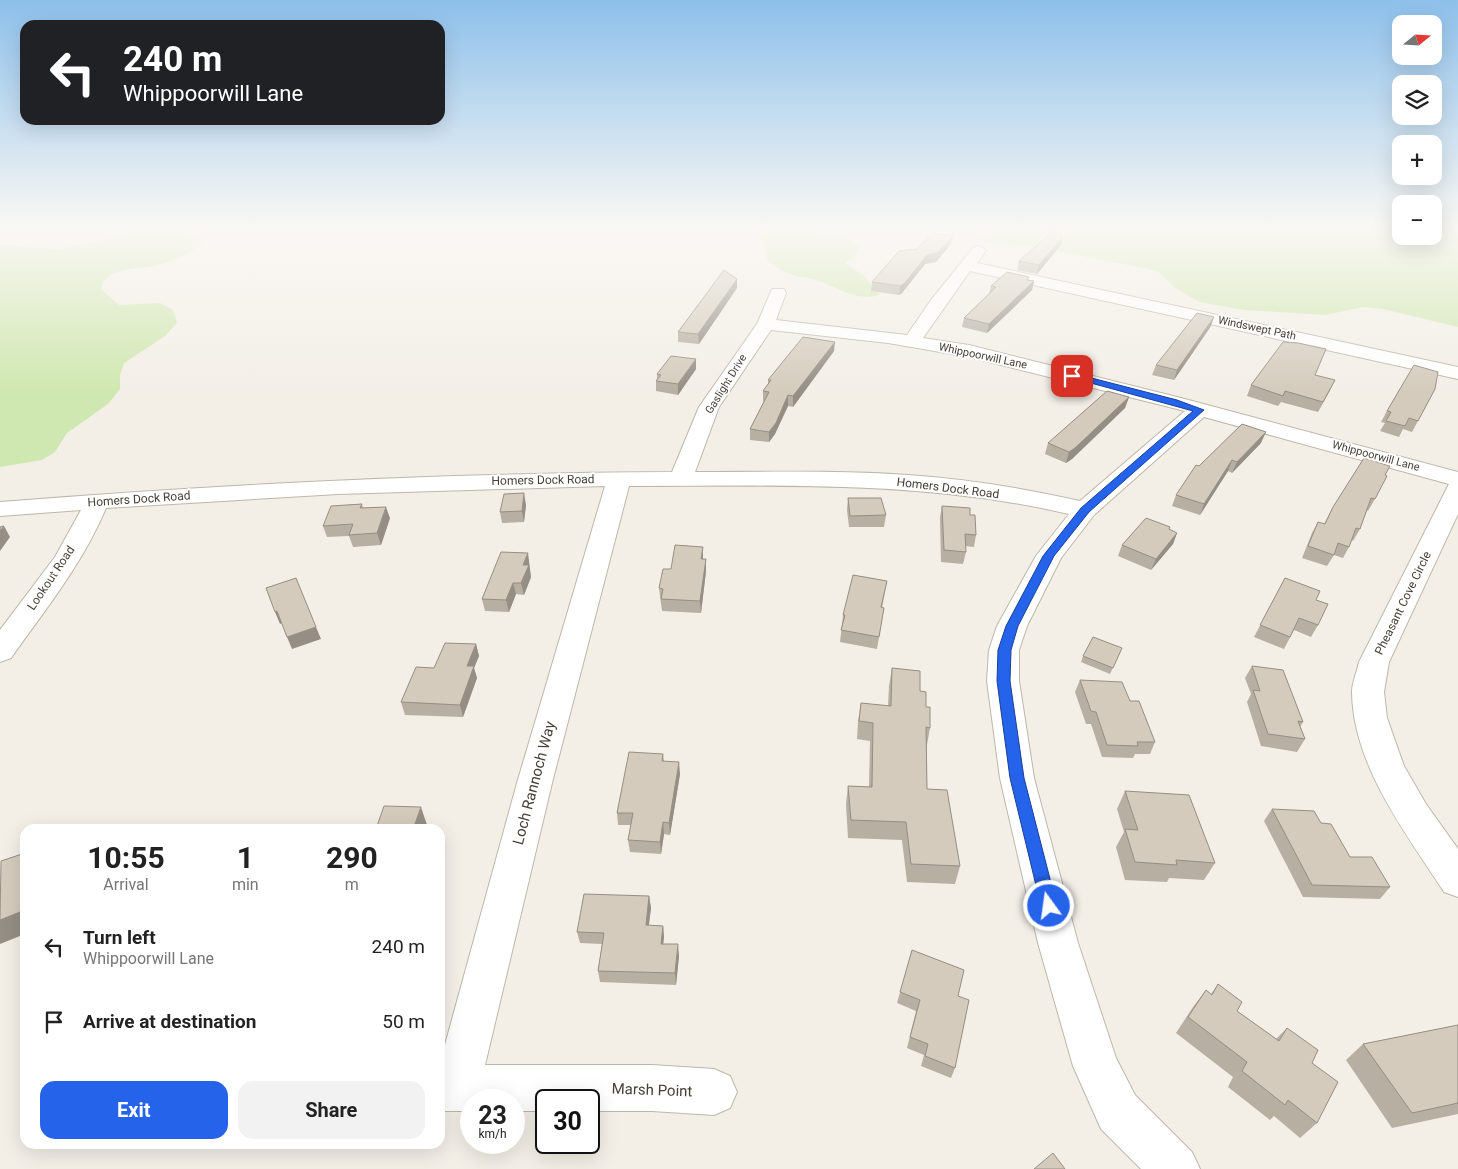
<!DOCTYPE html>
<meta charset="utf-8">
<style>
:root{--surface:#fff;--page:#f2f2f2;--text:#222;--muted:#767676;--accent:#2563eb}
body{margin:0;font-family:Roboto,sans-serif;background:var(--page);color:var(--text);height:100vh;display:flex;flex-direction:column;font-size:19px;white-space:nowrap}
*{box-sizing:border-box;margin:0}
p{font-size:16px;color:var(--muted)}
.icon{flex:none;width:28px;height:28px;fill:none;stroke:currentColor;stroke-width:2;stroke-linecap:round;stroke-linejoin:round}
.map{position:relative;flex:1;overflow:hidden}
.side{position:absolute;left:20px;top:824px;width:425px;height:325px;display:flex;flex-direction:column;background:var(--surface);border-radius:15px;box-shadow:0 5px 20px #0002}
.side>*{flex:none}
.guide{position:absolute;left:20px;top:20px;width:425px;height:105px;border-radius:15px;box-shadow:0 5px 20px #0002;background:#202124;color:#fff;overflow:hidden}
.needle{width:32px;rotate:72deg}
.tools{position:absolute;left:1392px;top:15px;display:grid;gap:10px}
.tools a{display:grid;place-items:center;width:50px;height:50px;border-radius:10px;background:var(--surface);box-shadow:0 5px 20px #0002;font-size:25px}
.speed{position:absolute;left:460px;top:1089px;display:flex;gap:10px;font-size:25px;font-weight:700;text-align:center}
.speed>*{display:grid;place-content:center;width:65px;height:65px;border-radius:50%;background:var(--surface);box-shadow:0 5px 20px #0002;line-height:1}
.speed small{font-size:12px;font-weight:400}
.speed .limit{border:2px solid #111;border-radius:8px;background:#fff;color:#111}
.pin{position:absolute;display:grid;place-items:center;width:42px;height:42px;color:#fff;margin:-21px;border-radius:10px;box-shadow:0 2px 8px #0006}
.me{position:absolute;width:55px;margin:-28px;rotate:346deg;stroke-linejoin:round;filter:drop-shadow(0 0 4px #0008)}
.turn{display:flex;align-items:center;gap:18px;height:105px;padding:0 20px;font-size:22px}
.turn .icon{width:65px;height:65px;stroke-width:2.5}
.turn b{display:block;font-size:35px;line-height:42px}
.eta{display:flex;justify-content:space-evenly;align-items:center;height:85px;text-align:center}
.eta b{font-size:30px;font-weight:700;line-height:35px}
.action{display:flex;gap:10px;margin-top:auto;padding:10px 20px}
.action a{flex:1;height:58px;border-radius:15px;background:var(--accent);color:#fff;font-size:20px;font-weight:700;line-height:58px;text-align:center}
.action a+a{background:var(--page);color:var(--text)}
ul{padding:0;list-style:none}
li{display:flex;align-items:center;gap:15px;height:75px;padding:0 20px}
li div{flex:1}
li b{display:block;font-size:19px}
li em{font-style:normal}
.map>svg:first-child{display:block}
.green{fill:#cfe7b0}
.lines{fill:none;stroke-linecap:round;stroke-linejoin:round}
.minor-casing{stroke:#beb7a9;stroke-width:2}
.minor{fill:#fff;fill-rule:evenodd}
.wall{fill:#b6afa2}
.shaded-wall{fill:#948e84}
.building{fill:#d4cbbc;stroke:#948e84}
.route{fill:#2563eb;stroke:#184099}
.labels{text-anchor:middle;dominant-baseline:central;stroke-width:4;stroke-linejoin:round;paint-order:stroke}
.far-street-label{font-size:11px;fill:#463f36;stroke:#fff}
.street-label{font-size:12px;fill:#463f36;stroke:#fff}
.near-street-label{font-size:15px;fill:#463f36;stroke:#fff}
</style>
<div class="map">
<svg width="1458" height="1169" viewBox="0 0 1458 1169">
<rect width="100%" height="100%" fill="#f3efe7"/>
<path class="green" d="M 765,228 L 785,232 L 844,236 L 859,246 L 858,252 L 845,263 L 863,275 L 878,292 L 879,295 C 855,302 838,287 816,280 C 809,277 800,278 793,275 C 783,272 774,265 766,259 L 768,252 L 757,230 Z
M 958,228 L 1401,228 L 1401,236 L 1434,236 L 1434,228 L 1458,228 L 1458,327 L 1383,309 L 1363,307 L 1325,315 L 1244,310 L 1200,302 L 1175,288 L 1159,272 L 1148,269 L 1041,248 L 985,242 L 979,236 L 989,236 L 992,232 L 963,231 Z
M 169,231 L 196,238 L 203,243 C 190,254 174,260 158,265 C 138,271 108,264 101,289 L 119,305 L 160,303 L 173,310 L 177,323 L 165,336 L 124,363 L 120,375 L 120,389 L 108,404 L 67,433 L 55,452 L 42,460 L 0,467 L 0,246 L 62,249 L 136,232 Z"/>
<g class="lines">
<g class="minor-casing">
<path id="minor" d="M 978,246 L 983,248 L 986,251 L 977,263 L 1458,367 L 1458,379 L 970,271 L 923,338 L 969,345 L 1181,398 L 1458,472 L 1458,514 L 1389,662 L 1384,692 L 1387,718 L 1404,766 L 1426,804 L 1458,849 L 1458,897 L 1444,892 C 1406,833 1353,766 1352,692 C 1352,682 1357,672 1359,662 L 1449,484 L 1204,417 L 1094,515 L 1061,558 L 1027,626 L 1019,650 L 1019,681 L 1034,778 L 1078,943 L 1116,1058 L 1135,1095 L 1192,1152 L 1200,1169 L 1141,1169 L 1101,1129 L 1073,1066 L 1038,943 L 1000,778 L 987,681 L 989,650 L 997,626 L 1036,556 L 1069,514 C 924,480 776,486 629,486 L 552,783 L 485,1065 L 652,1065 L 714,1069 L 730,1076 L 737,1092 L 730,1108 L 714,1115 L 652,1111 L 589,1111 L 589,1100 L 546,1100 L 546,1111 L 514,1111 L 514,1100 L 471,1100 L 471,1111 L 440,1111 L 440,1063 L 517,783 L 605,486 L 338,494 L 106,508 C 83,563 45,610 11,658 L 0,662 L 0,630 L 55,557 L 81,510 L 0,516 L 0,502 C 224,484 448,473 672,472 L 699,407 L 757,324 L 772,289 L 784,289 L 786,293 L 776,320 L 907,335 L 931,300 L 973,248 ZM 771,330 L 888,343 L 969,357 L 1185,411 L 1080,501 C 1023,488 966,479 908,475 C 837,470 766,472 695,472 L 719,407 Z"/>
</g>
<use href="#minor" class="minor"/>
</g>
<path class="wall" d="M 951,244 L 936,262 L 925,264 L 902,293 L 899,295 L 871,291 L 872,282 Z
M 1061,245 L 1037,274 L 1017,270 L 1019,261 Z
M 1029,277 L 1028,280 L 1034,281 L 1032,290 L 987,333 L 962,327 L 964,318 L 989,294 L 991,286 Z
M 737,288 L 699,344 L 678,342 L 678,332 Z
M 1211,326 L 1174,380 L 1152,375 L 1156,365 Z
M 834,351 L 793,407 L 788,406 L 775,434 L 769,442 L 750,440 L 750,429 L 764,401 L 763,401 L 763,391 L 768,384 L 768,380 Z
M 696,369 L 678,395 L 656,391 L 656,381 L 657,379 L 657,374 Z
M 1315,375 L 1330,390 L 1318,412 L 1281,402 L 1278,406 L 1247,396 L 1251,385 Z
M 1435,389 L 1412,432 L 1403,429 L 1399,437 L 1380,431 L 1385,423 L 1381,422 L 1387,411 Z
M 1129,397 L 1125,408 L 1072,459 L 1066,463 L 1045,454 L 1048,443 Z
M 1261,443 L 1232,473 L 1228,471 L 1200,515 L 1172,506 L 1176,495 L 1199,466 Z
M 1385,475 L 1375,499 L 1368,511 L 1367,510 L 1360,529 L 1353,541 L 1352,540 L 1349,547 L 1343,558 L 1334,555 L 1327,566 L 1302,558 L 1312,533 L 1318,522 L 1324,524 L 1333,507 Z
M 848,498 L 886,515 L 884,527 L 849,527 L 847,510 Z
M 362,504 L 363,508 L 390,518 L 381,545 L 353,547 L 349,536 L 327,537 L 323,526 Z
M 526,505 L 524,522 L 502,523 L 500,512 Z
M 942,506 L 970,515 L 976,535 L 974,547 L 965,546 L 966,552 L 963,564 L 941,562 L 940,517 Z
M 1177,533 L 1173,544 L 1151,570 L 1118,556 L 1122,545 Z
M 703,559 L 706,559 L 706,571 L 701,613 L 662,611 L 659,588 L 671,569 Z
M 530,565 L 529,567 L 531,577 L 524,595 L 516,594 L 509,612 L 485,611 L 482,599 Z
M 1285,578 L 1316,600 L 1318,625 L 1311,637 L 1294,630 L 1284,649 L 1254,637 Z
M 887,581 L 882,608 L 884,608 L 877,649 L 840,642 L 843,615 Z
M 476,644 L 479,656 L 474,668 L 477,678 L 463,717 L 405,715 L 401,702 L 434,668 Z
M 1122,648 L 1110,674 L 1081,662 L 1083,656 Z
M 1252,666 L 1303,722 L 1300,727 L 1305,739 L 1297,752 L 1261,746 L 1247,702 L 1251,694 L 1245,678 Z
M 892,668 L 920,691 L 926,707 L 930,728 L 927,745 L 927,789 L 960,866 L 955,884 L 907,882 L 902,840 L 848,838 L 846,804 L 848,786 L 869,787 L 870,741 L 857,739 L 858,721 L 861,703 L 888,706 L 889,686 Z
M 1080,680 L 1130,701 L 1155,742 L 1150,754 L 1135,754 L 1133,758 L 1102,757 L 1091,724 L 1086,724 L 1075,692 Z
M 663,754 L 664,761 L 680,774 L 670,835 L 664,834 L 661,854 L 630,852 L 628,840 L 631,825 L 618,825 L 617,813 Z
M 1125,791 L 1215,863 L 1204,880 L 1169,878 L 1167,882 L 1125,880 L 1116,847 L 1124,832 L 1117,809 Z
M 1272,809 L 1321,823 L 1350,857 L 1390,887 L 1380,899 L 1303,897 L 1264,821 Z
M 649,896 L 651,908 L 649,925 L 663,926 L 664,937 L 663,944 L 679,956 L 676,985 L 600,982 L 598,971 L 602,944 L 580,943 L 577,932 Z
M 912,950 L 958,996 L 955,1068 L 951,1078 L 921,1066 L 924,1055 L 907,1048 L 916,1011 L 897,1003 Z
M 1218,984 L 1237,1011 L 1276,1039 L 1287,1028 L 1312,1063 L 1317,1123 L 1300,1138 L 1274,1116 L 1270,1120 L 1228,1087 L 1233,1077 L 1176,1033 L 1193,1007 L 1206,990 L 1211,994 Z
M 1458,1025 L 1458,1114 L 1392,1128 L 1346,1060 L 1363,1044 Z"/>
<path class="shaded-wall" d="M 953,236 L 951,244 L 936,262 L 925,264 L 902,293 L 899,295 L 900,286 L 927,255 Z
M 1063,237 L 1061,245 L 1037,274 L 1039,265 Z
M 737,279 L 737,288 L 699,344 L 698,334 Z
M 1034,281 L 1032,290 L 987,333 L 989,324 Z
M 1214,317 L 1211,326 L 1174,380 L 1177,370 Z
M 835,342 L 834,351 L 793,407 L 793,396 Z
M 696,359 L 696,369 L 678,395 L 678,384 Z
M 1335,380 L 1330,390 L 1318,412 L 1323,402 Z
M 788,395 L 788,406 L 775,434 L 769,442 L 769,432 Z
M 1129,397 L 1125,408 L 1072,459 L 1066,463 L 1069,452 Z
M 1266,432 L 1261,443 L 1232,473 L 1237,462 Z
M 1232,460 L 1228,471 L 1200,515 L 1204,504 Z
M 524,493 L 526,505 L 524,522 L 522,511 Z
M 386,507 L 390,518 L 381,545 L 377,533 Z
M 4,526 L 10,537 L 0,551 L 0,531 Z
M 1177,533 L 1173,544 L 1151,570 L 1156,559 Z
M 703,547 L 703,558 L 701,571 L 701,559 Z
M 528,553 L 531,577 L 524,595 L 521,583 L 523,565 Z
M 706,559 L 706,571 L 701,613 L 700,601 Z
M 513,583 L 516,594 L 509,612 L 506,600 Z
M 277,611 L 282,623 L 280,624 L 275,612 Z
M 316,627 L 321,639 L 292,649 L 287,637 Z
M 476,644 L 479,656 L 474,668 L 477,678 L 463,717 L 460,705 L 467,666 Z
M 679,762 L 680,774 L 670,835 L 669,823 Z
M 421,807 L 427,825 L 426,829 L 413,829 Z
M 663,822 L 664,834 L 661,854 L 660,842 Z
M 649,896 L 651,908 L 647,937 L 646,925 Z
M 25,910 L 25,934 L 0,944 L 0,920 Z
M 663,926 L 664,937 L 662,955 L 661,944 Z
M 678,944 L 679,956 L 676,985 L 675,973 Z"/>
<path class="building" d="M 1055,229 L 1063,237 L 1039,265 L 1019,261 Z
M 932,233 L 953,236 L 937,253 L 927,255 L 904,284 L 900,286 L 872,282 L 899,251 L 917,249 Z
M 724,270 L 737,279 L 698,334 L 678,332 Z
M 1007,272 L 1029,277 L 1027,280 L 1034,281 L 989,324 L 964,318 L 996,287 L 991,286 Z
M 1197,313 L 1214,317 L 1177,370 L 1156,365 Z
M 803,337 L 835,342 L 793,396 L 788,395 L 776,423 L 769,432 L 750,429 L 769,392 L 763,391 L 771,380 L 768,380 Z
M 1283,342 L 1298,343 L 1326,349 L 1315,375 L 1335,380 L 1323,402 L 1285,391 L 1283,396 L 1251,385 Z
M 671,356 L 696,359 L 678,384 L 656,381 L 661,375 L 657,374 Z
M 1414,365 L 1438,372 L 1435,389 L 1418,421 L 1409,418 L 1405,426 L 1386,421 L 1391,412 L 1387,411 Z
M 1107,391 L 1129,397 L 1075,448 L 1069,452 L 1048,443 Z
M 1242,424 L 1266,432 L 1237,462 L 1232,460 L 1204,504 L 1176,495 L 1196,465 L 1199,466 Z
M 1364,458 L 1390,466 L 1385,475 L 1387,476 L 1375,499 L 1371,498 L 1360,529 L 1356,528 L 1349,547 L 1338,543 L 1334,555 L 1308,546 L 1318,522 L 1325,524 L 1333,507 Z
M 524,493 L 522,511 L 500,512 L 504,494 Z
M 848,498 L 881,498 L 886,515 L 850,516 Z
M 362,504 L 360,508 L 386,507 L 377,533 L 349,535 L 353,524 L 323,526 L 331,506 Z
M 942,506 L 970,508 L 970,515 L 975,515 L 976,535 L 965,534 L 966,552 L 944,550 Z
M 1146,518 L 1170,527 L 1169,529 L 1177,533 L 1156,559 L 1122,545 Z
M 4,526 L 0,531 L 0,527 Z
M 675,545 L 703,547 L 701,559 L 706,559 L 700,601 L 661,599 L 663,589 L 659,588 L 663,569 L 671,569 Z
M 501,552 L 528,553 L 523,565 L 529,565 L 521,583 L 513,583 L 506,600 L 482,599 Z
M 853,575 L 887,581 L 881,607 L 884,608 L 879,637 L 841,630 L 845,615 L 843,615 Z
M 296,578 L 316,627 L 287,637 L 277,611 L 275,612 L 266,588 Z
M 1285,578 L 1320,591 L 1316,600 L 1328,604 L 1318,625 L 1299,618 L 1290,637 L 1260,625 Z
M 1093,637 L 1122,648 L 1113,668 L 1083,656 Z
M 445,643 L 476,644 L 467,666 L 474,666 L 460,705 L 401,702 L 416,667 L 434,668 Z
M 1252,666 L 1283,670 L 1303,722 L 1298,721 L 1305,739 L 1268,734 L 1253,690 L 1260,691 Z
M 892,668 L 920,671 L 920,691 L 926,692 L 926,707 L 930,707 L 930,728 L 926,727 L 927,789 L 947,790 L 960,866 L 911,864 L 906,822 L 851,820 L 848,786 L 872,787 L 873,723 L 859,721 L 861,703 L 891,706 Z
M 1080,680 L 1122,682 L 1130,701 L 1139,701 L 1155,742 L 1137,742 L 1138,746 L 1107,745 L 1096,712 L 1091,711 Z
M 629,752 L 663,754 L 662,761 L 679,762 L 669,823 L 663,822 L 660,842 L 628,840 L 633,813 L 617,813 Z
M 1125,791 L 1189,795 L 1215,863 L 1176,860 L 1177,865 L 1135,862 L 1125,829 L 1138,830 Z
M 384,806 L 421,807 L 413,829 L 376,829 Z
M 1272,809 L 1314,811 L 1321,823 L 1331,824 L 1350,857 L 1372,857 L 1390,887 L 1312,885 Z
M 25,853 L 25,910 L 0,920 L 1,861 Z
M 584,894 L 649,896 L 646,925 L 663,926 L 661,944 L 678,944 L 675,973 L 598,971 L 604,933 L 577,932 Z
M 912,950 L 964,970 L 958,996 L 969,1000 L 955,1068 L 925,1056 L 928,1044 L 910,1037 L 920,1000 L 900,992 Z
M 1218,984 L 1242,1002 L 1237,1011 L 1279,1041 L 1287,1028 L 1318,1050 L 1312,1063 L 1338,1082 L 1317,1123 L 1288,1100 L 1285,1105 L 1242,1071 L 1247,1062 L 1188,1017 L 1206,990 L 1212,995 Z
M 1458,1025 L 1458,1103 L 1412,1113 L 1363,1044 Z
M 1053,1153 L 1065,1169 L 1034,1169 Z"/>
<linearGradient id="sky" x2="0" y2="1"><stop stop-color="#8dc0eb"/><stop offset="0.58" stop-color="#faf8f4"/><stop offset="1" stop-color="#faf8f4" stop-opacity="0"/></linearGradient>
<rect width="1458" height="392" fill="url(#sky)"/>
<path class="route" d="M 1072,373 L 1177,400 L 1204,410 L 1089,512 L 1054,556 L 1018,626 L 1011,650 L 1010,681 L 1024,778 L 1057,906 L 1055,911 L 1049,914 L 1043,911 L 1041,906 L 1010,778 L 997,681 L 998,650 L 1006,626 L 1043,556 L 1081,508 L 1193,411 L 1069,377 L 1068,376 Z"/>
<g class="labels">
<g class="far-street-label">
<text transform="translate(1257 328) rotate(12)">Windswept Path</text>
<text transform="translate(983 356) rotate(12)">Whippoorwill Lane</text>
<text transform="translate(726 384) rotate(-58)">Gaslight Drive</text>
<text transform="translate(1376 456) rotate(15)">Whippoorwill Lane</text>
</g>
<g class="street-label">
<text transform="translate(543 480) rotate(-1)">Homers Dock Road</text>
<text transform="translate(948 488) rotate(7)">Homers Dock Road</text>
<text transform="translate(139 499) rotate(-4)">Homers Dock Road</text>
<text transform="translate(51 578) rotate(-56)">Lookout Road</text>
<text transform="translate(1403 603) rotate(-64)">Pheasant Cove Circle</text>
</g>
<g class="near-street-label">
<text transform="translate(534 783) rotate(-75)">Loch Rannoch Way</text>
<text transform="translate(652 1090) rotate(2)">Marsh Point</text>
</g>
</g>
</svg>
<div class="tools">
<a><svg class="needle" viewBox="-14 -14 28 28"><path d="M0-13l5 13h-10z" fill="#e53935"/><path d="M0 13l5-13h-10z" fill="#767676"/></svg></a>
<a><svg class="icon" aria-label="layers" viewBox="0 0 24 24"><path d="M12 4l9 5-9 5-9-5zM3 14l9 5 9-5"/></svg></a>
<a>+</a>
<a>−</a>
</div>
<div class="speed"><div>23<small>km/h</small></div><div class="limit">30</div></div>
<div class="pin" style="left:1072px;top:376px;background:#d93025"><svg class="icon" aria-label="arrive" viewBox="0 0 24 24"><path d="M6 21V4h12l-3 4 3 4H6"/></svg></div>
<svg class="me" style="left:1049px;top:906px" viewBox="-20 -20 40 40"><circle r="17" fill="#2563eb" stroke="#fff" stroke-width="3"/><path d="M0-11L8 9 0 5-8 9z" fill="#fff"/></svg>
<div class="guide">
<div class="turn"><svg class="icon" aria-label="left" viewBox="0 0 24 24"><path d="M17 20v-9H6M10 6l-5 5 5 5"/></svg><div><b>240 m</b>Whippoorwill Lane</div></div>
</div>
<section class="side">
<div class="eta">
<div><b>10:55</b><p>Arrival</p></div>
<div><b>1</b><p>min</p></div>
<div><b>290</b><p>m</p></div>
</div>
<ul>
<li><svg class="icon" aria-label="left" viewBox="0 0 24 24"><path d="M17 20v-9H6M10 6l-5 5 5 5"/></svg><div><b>Turn left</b><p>Whippoorwill Lane</p></div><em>240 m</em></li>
<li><svg class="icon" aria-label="arrive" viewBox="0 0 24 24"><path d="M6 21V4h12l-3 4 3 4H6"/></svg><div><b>Arrive at destination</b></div><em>50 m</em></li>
</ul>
<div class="action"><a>Exit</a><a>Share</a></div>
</section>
</div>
